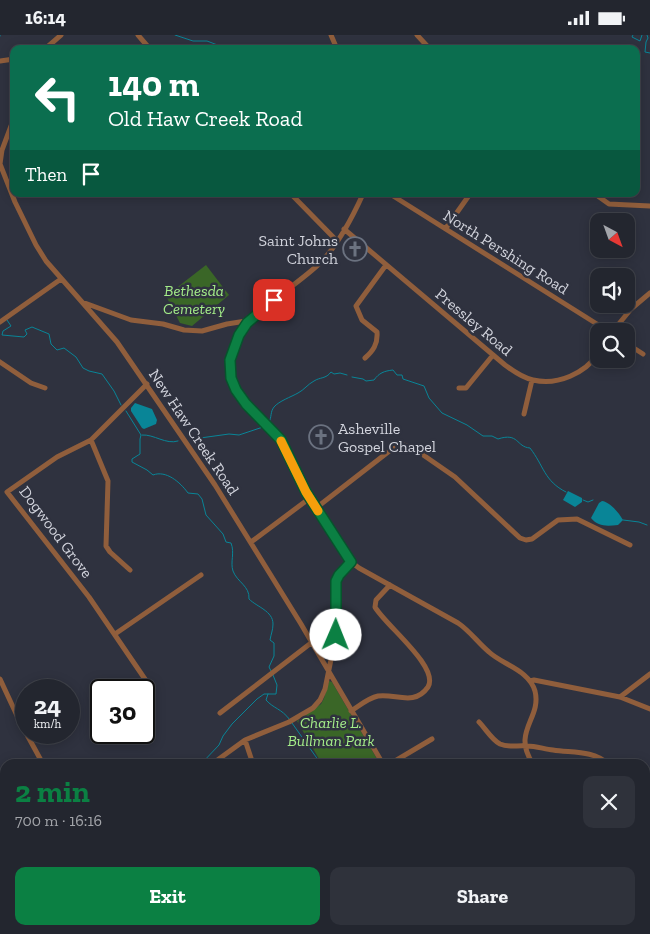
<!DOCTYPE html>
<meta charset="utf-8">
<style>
:root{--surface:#23262f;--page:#2f323b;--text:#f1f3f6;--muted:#a3a5aa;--line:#40434b;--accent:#0b8043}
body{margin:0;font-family:"Zilla Slab",serif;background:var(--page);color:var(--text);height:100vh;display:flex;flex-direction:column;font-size:19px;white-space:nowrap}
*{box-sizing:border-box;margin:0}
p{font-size:16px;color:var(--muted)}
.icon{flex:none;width:28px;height:28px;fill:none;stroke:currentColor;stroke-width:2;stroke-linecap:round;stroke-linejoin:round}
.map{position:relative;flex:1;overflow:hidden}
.sheet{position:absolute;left:0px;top:724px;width:650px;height:176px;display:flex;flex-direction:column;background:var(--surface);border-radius:15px 15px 0 0;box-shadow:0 2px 12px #0003,0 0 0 1px var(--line)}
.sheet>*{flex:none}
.banner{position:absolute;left:10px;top:10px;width:630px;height:152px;border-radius:10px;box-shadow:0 2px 12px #0003,0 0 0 1px var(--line);background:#0b6e4f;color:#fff;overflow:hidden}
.needle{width:32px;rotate:139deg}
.tools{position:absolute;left:590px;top:178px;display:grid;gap:10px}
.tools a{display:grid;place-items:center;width:45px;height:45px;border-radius:10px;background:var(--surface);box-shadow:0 2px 12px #0003,0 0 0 1px var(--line);font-size:25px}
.speed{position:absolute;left:15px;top:644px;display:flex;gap:10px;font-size:25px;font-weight:700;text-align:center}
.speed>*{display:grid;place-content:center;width:65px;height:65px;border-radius:50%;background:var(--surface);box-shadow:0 2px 12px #0003,0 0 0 1px var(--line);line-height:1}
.speed small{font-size:12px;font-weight:400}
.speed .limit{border:2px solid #111;border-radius:8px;background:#fff;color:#111}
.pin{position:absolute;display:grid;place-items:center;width:42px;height:42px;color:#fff;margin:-21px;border-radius:10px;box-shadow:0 2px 8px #0006}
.me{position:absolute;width:55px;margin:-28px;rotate:1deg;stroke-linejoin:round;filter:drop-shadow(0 0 4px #0008)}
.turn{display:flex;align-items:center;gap:18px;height:105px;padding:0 15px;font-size:22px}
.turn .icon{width:65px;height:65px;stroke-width:2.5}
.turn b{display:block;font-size:35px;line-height:42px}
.then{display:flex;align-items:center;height:48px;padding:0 15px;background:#0003;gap:10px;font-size:19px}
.round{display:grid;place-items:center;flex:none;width:52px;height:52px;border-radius:10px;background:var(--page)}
.head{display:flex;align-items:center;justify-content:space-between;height:85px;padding:0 15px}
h1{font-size:30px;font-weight:700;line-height:38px;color:var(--accent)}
.primary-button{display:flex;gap:10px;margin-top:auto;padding:10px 15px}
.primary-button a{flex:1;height:58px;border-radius:10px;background:var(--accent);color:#fff;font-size:20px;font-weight:700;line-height:58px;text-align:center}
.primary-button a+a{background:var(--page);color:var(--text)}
.status{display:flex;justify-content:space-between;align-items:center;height:35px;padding:0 25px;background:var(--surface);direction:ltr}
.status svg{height:14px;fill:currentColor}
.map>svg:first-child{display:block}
.green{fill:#3a6627}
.water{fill:#098597}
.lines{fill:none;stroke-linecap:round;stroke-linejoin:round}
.stream{stroke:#098597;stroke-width:1}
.minor{stroke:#905e3c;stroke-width:5}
.route-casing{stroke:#07532c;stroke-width:12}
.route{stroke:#0b8043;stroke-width:9}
.slow{stroke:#f59e0b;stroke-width:9}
.labels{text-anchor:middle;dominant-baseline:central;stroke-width:5;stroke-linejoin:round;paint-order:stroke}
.poi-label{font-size:16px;fill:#d1d3dc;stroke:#2f323f;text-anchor:end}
.street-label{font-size:16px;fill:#d1d3dc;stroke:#2f323f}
.park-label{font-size:16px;font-style:italic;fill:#a4ed89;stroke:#2f323f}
</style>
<div class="status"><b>16:14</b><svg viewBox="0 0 49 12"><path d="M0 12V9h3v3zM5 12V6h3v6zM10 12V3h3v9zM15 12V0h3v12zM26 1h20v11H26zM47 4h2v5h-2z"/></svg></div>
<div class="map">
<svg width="650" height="899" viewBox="0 0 650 899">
<rect width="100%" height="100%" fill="#2f323f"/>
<path class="green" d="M 206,230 L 229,260 L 192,291 L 180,288 L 166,261 Z
M 329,646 L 332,647 L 380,729 L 322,729 L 297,686 L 321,669 L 324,663 Z"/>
<path class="water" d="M 135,368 L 152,374 L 157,385 L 156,389 L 144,394 L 142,393 L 131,376 L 131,373 Z
M 568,456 L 582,463 L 582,467 L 575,472 L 563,465 Z
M 602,466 C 610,467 619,478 623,485 L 618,490 C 607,491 598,492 591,483 L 599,468 Z"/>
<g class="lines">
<path class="stream" d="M 175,0 L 193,6 L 207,6 L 228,14
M 633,0 L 632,2 L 640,6 L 642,0
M 647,0 L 648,3 L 646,7 L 645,17 L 650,18
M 0,1 L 0,0
M 257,14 L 266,11 L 266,14
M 7,285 L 11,291 L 3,296 L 2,300 L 24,302 L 27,299 L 25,295 L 32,292 L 49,299 L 51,309 L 57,315 L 64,313 L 76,322 L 83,333 L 89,336 L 102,339 L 114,356 L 121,370
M 352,342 L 363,344 L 366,346 L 374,345 C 379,338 384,336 393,335 L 397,340 L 402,340 L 403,344 L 424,351 L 429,363 L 442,378 L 467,390 L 483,401 L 492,401 L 498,404 C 519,397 516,412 530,413 C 544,431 544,446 566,457
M 126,376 L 141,400 L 140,404 L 140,419 L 132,424 L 132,427 L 147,435 L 153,440 C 166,435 180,447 188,458 L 198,459 L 202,464 L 206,480 L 223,499 L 226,507 L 231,508 C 235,518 230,527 233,536 C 237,547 250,551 249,564 C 257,572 273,576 273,589 C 273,595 271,599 270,605 L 274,608 L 274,621 L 269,632 L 271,636
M 269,387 C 272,382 270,377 274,372 C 279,366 291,362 298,358 C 304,355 308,349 314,346 C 320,342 326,344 331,337 L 334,339 L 340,338 L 347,340
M 142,400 C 154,399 166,410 178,406
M 193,404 L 229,399 L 239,400 L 263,392
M 583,465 L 588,467 L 593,465
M 623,485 L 639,487 L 647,490
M 268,659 L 266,665 C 274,674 281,673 290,685
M 292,688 L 321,729
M 201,729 L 219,710 L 223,701 L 232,689 L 257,664 L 264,659 L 276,659 L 277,650 L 273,640
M 543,895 L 544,899"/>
<path class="minor" d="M 138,0 L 150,14
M 331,0 L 337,14
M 417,0 L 430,14
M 45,14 L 61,0
M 0,26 L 14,24
M 14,83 L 2,115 L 0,129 L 15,167 L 36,210 L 46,226 L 117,307 L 215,450 L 301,589 L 383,729
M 291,159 L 337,206
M 363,159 C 353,181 340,206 324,224 C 293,258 209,293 234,351 C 244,374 267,385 281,405 C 291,419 296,437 304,453 C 312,468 321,481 330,495 C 337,506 343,517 351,527 L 359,533 L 458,588 C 470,596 478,608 489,617 C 503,630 529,635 535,656 C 542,684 511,696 533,729
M 390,159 L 608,296
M 595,159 L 609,169 L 650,171
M 446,193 L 470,159
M 344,194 L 505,330 C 513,336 523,343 533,345 C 558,351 585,338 599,318
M 82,267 L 131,285 L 163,289 L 184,295 L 202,296 L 227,289 L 246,286 L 247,288
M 0,287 L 61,244
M 613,296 L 631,274 L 650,258
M 626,308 L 643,319
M 365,323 C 373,316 378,309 377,297 L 362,285 L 356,271 L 386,230
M 0,327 L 31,348 L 45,353
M 147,349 L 91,405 L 57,422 L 7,457 L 89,562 L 149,650
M 459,353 L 466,353 L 493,320
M 524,379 L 532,345
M 91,405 L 108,446 L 106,511 L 110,517 L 130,535
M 316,473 L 392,414 L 404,410 L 416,415 L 455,442 L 520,503 L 526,505 L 532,504 L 558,485 L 577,484 L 630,510
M 251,507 L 310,463
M 115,599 L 201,540
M 0,644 L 20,687 L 43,729
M 530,646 L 534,645 L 620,662 L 650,674
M 620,662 L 650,639
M 351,676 C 359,671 368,663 378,661 C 395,658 414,672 428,652 C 440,632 384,589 375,572 L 376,565 L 390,550
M 220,678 L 311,608
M 479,687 C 485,693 492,705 500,709 C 510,713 517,710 527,711 C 536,711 544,714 553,715 C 572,718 593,715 608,729
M 245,705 L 253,729
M 212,729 L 245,705 L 289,687 L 313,673 L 320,665 L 325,654 L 337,595 L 336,546 L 341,537 L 351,527
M 390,729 L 432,704
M 645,868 L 650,873
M 132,895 L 134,899
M 550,895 L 551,899
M 68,899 L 72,895
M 440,899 L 446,895"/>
</g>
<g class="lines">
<g class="route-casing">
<path id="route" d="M 274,265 L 247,288 L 239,300 L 230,325 L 231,343 L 236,355 L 246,369 L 281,405 L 306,457 L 351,527 L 339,540 L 336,546 L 336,600"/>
</g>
<use href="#route" class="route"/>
<path class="slow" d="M 281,406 L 306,457 L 318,476"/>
</g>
<defs>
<g id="church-ring" transform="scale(1.25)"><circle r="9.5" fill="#2f323f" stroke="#6b7280" stroke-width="1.5"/><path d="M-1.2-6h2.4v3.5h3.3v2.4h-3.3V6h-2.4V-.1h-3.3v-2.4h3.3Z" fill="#6b7280"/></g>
</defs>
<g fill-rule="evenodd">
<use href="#church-ring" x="355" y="214"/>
<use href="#church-ring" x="321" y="402"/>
</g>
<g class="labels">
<g class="poi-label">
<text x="338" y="205">Saint Johns<tspan x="338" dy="18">Church</tspan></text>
<text x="338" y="393" text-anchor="start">Asheville<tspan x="338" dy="18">Gospel Chapel</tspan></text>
</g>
<g class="street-label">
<text transform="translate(506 217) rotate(32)">North Pershing Road</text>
<text transform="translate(474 287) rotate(40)">Pressley Road</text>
<text transform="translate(194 397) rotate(56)">New Haw Creek Road</text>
<text transform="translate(56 497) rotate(53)">Dogwood Grove</text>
</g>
<g class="park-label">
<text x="194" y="255">Bethesda<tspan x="194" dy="18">Cemetery</tspan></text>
<text x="331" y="687">Charlie L.<tspan x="331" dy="18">Bullman Park</tspan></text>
</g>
</g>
</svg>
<div class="tools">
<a><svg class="needle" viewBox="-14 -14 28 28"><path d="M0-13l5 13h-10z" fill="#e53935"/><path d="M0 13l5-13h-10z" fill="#a3a5aa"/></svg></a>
<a><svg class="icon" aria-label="sound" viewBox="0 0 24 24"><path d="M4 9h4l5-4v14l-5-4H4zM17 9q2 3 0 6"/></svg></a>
<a><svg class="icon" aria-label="search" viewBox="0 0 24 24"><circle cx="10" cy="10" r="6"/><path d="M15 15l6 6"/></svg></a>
</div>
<div class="speed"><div>24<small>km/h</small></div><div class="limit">30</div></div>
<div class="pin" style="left:274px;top:265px;background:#d93025"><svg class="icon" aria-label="arrive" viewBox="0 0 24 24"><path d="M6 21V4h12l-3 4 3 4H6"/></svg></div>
<svg class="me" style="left:336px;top:600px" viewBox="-20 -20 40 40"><circle r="19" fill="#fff"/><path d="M0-13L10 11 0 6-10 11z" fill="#0b8043"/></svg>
<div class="banner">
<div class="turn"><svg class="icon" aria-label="left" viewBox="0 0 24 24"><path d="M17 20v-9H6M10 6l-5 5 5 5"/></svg><div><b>140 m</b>Old Haw Creek Road</div></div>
<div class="then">Then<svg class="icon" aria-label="arrive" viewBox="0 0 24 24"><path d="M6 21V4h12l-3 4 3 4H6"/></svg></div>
</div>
<section class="sheet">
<div class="head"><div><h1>2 min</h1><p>700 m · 16:16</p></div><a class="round"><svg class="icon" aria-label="close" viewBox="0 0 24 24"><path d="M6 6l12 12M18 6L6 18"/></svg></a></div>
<div class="primary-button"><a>Exit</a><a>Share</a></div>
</section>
</div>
